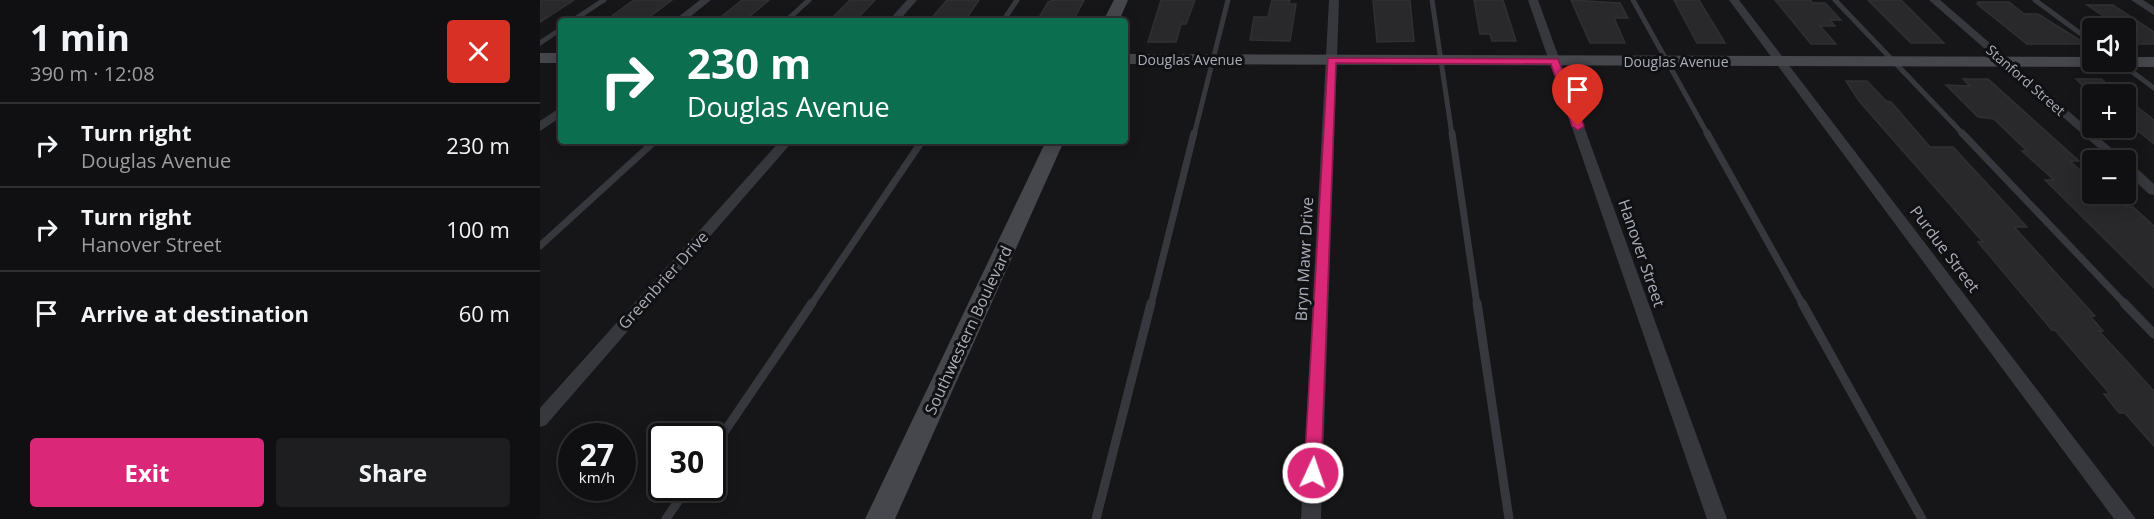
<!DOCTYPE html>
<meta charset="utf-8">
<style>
:root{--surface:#101012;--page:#1e1e20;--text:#f1f3f6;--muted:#9c9d9f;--line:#303032;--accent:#db2777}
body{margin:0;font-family:"Open Sans",sans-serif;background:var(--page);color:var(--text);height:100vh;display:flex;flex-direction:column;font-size:22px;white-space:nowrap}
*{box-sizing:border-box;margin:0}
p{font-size:20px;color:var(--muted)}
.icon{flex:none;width:33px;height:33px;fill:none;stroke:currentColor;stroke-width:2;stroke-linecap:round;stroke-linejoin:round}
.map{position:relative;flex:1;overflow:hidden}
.panel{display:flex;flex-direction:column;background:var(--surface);width:540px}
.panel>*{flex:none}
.top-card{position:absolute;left:18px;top:18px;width:570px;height:126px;border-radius:6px;box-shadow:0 3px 15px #0003,0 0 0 2px var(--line);background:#0b6e4f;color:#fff;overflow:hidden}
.fabs{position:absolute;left:1542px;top:18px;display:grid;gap:12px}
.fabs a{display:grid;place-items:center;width:54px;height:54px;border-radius:6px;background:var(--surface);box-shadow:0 3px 15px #0003,0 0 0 2px var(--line);font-size:30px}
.speed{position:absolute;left:18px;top:423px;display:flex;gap:12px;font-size:30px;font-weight:700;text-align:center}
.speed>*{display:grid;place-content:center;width:78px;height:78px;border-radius:50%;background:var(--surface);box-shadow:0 3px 15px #0003,0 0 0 2px var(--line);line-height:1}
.speed small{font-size:15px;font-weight:400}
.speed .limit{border:3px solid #111;border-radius:9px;background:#fff;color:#111}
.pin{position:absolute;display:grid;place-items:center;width:51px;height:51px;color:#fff;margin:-62px -26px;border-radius:50% 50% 50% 0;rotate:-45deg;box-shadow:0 0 6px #0007}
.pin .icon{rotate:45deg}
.me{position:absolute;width:66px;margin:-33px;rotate:3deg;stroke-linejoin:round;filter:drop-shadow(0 0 4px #0008)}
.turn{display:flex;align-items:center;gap:21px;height:126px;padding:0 30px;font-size:27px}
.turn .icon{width:78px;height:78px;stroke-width:2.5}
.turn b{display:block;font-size:42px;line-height:51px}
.round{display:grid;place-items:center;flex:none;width:63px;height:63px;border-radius:6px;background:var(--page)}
.summary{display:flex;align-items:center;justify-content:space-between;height:102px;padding:0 30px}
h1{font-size:36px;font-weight:700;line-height:45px}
.cta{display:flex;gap:12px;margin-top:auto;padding:12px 30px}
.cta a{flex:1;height:69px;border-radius:6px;background:var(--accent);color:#fff;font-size:24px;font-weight:700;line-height:69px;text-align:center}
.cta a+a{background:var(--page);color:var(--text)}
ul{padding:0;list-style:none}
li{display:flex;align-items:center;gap:18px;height:84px;padding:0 30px;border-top:2px solid var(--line)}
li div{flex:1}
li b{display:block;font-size:22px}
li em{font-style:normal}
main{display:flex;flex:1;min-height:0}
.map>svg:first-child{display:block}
.building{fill:#29292c;stroke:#303034;stroke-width:1.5}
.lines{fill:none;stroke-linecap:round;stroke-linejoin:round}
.lane-far2{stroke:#37383d;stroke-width:5}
.lane-far1{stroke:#37383d;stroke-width:7}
.lane{stroke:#37383d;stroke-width:9}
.street{fill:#37383d;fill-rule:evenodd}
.secondary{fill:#45474d;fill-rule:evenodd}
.route{fill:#db2777;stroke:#8e194d;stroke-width:1.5}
.labels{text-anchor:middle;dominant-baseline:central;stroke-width:6;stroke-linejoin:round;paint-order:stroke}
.far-street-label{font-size:14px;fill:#a8adb8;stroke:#111113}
.street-label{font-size:16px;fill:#a8adb8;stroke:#111113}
</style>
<main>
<section class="panel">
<div class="summary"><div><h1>1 min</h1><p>390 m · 12:08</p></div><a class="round" style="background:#d93025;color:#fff"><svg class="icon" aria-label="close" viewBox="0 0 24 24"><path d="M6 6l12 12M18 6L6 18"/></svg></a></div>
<ul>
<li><svg class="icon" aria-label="right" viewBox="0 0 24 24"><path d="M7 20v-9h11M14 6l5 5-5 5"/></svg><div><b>Turn right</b><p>Douglas Avenue</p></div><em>230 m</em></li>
<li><svg class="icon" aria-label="right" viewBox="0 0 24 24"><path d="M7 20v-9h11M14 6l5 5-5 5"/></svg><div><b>Turn right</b><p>Hanover Street</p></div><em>100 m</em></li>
<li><svg class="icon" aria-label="arrive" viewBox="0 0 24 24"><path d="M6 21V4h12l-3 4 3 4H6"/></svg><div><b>Arrive at destination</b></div><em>60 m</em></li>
</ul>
<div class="cta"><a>Exit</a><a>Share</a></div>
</section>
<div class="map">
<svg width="1614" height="519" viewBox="0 0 1614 519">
<rect width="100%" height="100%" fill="#161618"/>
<path class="building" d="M 0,0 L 34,0 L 0,22 Z
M 94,0 L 132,0 L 104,21 L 65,21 Z
M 202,0 L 229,0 L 204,21 L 176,21 Z
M 310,0 L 335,0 L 316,20 L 289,21 Z
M 407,0 L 439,0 L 426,19 L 390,20 Z
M 514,0 L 544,0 L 534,19 L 497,21 L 508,2 Z
M 621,0 L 655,0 L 646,24 L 641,24 L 636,42 L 608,42 Z
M 732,0 L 750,0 L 749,4 L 756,4 L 750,41 L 710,40 L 714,17 L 728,17 Z
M 833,0 L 870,0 L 874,41 L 837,42 Z
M 934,0 L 963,0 L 976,41 L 952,41 L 950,34 L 940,34 Z
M 1031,0 L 1080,3 L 1088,18 L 1074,18 L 1085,43 L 1050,43 Z
M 1134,0 L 1159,0 L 1185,43 L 1157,43 Z
M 1235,0 L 1270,0 L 1273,3 L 1285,3 L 1301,20 L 1290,20 L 1295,26 L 1280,26 L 1296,44 L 1271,44 Z
M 1328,0 L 1361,0 L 1404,43 L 1371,43 Z
M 1438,2 L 1469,2 L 1484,14 L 1498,14 L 1546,44 L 1487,44 L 1437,4 L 1440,4 Z
M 1547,5 L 1573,5 L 1614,32 L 1614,44 L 1586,44 L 1586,28 L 1581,28 Z
M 1423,79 L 1448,79 L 1539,161 L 1530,161 L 1552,181 L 1552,194 L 1571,194 L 1586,207 L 1593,207 L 1614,226 L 1614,288 L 1505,180 L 1514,180 L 1482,151 L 1487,151 L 1454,119 L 1438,117 L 1406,85 L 1430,86 Z
M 1536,79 L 1561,79 L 1581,94 L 1552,95 Z
M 1306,81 L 1327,81 L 1346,101 L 1351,102 L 1390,147 L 1413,147 L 1487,227 L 1474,227 L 1555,316 L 1550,316 L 1563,331 L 1559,331 L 1614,391 L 1614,446 L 1585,413 L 1579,413 L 1564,394 L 1570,394 L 1515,330 L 1512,330 L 1438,242 L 1443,242 L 1319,101 Z
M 1586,98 L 1614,120 L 1614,144 L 1586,121 Z"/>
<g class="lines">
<path class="lane-far2" d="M 892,0 L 912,135
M 1093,0 L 1168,135
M 1295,0 L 1424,135
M 1495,0 L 1552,42
M 32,21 L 64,0
M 246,21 L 269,0
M 463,21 L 477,0
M 0,43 L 21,29
M 1579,62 L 1614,88
M 654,135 L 688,0"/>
<path class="lane-far1" d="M 912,133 L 937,305
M 1167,133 L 1263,305
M 1422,133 L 1586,305
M 0,246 L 115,141
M 271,305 L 382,141
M 611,305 L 654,133"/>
<path class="lane" d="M 937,303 L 969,519
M 1262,303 L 1382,519
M 1584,303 L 1614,334
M 172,450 L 272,303
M 126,519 L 147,488
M 556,519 L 611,303"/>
<path class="street" d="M 160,0 L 171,0 L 145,21 L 133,21 Z
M 367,0 L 377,0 L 359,21 L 348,21 Z
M 789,0 L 799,0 L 781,519 L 761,519 Z
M 988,0 L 998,0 L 1187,519 L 1167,519 Z
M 1189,0 L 1199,0 L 1596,519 L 1574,519 Z
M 1389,0 L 1400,0 L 1585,160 L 1572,160 Z
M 1591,0 L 1603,0 L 1614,7 L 1614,15 Z
M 21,107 L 21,117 L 0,131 L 0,121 Z
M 240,141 L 253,141 L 6,425 L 0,427 L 0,408 Z
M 1586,162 L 1591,163 L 1614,184 L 1614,195 L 1609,194 L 1586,173 Z"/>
<path class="secondary" d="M 574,0 L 588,0 L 579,21 L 563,21 Z
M 0,53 L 21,53 L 21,63 L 0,63 Z
M 585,54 L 1552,57 L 1552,62 L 1586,62 L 1586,57 L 1614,57 L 1614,67 L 585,64 Z
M 506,141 L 524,141 L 355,519 L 325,519 Z"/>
</g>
<path class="route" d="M 788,58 L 1018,59 L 1044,126 L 1038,130 L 1032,126 L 1011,64 L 796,63 L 781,473 L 779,478 L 773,480 L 766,478 L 764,473 Z"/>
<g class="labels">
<g class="far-street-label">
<text x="650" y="59">Douglas Avenue</text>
<text x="1136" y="61">Douglas Avenue</text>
<text transform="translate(1486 80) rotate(41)">Stanford Street</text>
</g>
<g class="street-label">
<text transform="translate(1405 249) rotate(53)">Purdue Street</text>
<text transform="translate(1102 253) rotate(71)">Hanover Street</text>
<text transform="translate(764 259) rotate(-87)">Bryn Mawr Drive</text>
<text transform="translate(123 280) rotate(-48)">Greenbrier Drive</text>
<text transform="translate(428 330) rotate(-65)">Southwestern Boulevard</text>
</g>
</g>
</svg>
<div class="fabs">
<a><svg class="icon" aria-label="sound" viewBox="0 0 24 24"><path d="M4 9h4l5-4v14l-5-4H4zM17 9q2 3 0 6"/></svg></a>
<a>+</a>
<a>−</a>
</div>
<div class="speed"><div>27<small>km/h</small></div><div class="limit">30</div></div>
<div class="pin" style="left:1038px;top:126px;background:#d93025"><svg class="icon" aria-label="arrive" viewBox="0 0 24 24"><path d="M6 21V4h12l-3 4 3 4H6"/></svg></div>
<svg class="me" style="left:773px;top:473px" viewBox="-20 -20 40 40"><circle r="17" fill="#db2777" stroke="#fff" stroke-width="3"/><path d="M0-11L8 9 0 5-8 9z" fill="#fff"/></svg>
<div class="top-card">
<div class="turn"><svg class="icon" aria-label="right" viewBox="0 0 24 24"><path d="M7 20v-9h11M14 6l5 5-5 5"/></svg><div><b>230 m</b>Douglas Avenue</div></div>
</div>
</div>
</main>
